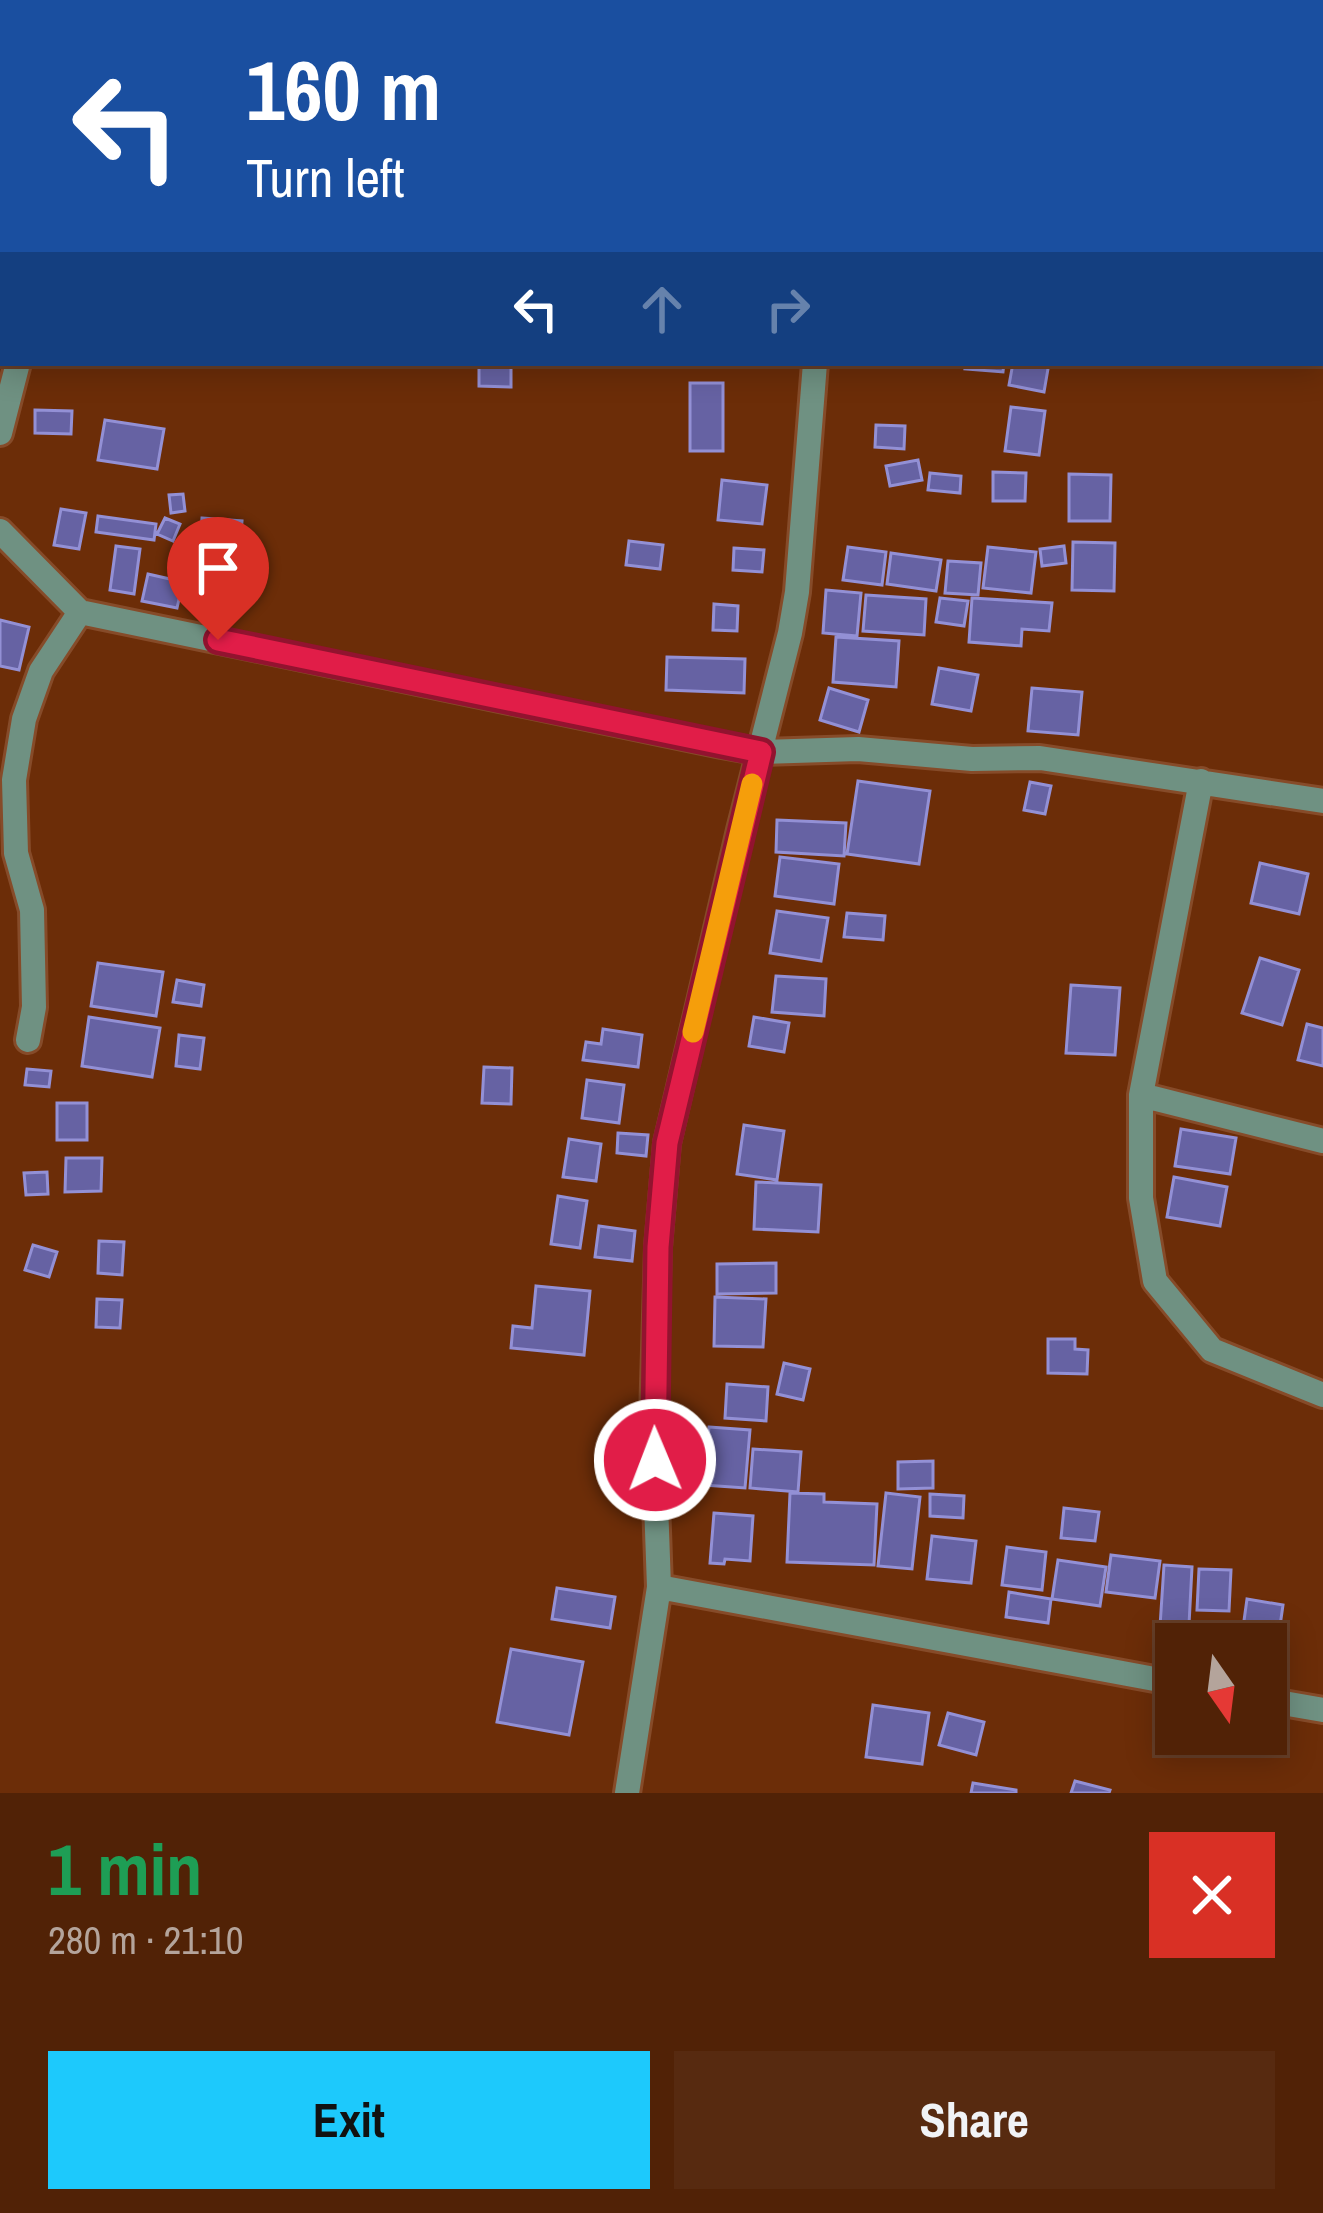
<!DOCTYPE html>
<meta charset="utf-8">
<style>
:root{--surface:#512206;--page:#572a10;--text:#f1f3f6;--muted:#b4a49b;--line:#673f28;--accent:#1dc9fc}
body{margin:0;font-family:"Archivo Narrow",sans-serif;background:var(--page);color:var(--text);height:100vh;display:flex;flex-direction:column;font-size:45px;white-space:nowrap}
*{box-sizing:border-box;margin:0}
p{font-size:39px;color:var(--muted)}
.icon{flex:none;width:66px;height:66px;fill:none;stroke:currentColor;stroke-width:2;stroke-linecap:round;stroke-linejoin:round}
.map{position:relative;height:1793px;overflow:hidden}
.side{display:flex;flex-direction:column;background:var(--surface);flex:1}
.side>*{flex:none}
.banner{position:absolute;left:0px;top:0px;width:1323px;height:366px;box-shadow:0 6px 30px #0003,0 0 0 3px var(--line);background:#1a4fa0;color:#fff;overflow:hidden}
.needle{width:78px;rotate:166deg}
.tools{position:absolute;left:1155px;top:1623px;display:grid;gap:24px}
.tools a{display:grid;place-items:center;width:132px;height:132px;border-radius:0px;background:var(--surface);box-shadow:0 6px 30px #0003,0 0 0 3px var(--line);font-size:60px}
.pin{position:absolute;display:grid;place-items:center;width:102px;height:102px;color:#fff;margin:-123px -51px;border-radius:50% 50% 50% 0;rotate:-45deg;box-shadow:0 0 12px #0007}
.pin .icon{rotate:45deg}
.me{position:absolute;width:132px;margin:-66px;rotate:359deg;stroke-linejoin:round;filter:drop-shadow(0 0 9px #0008)}
.turn{display:flex;align-items:center;gap:42px;height:252px;padding:0 48px;font-size:54px}
.turn .icon{width:156px;height:156px;stroke-width:2.5}
.turn b{display:block;font-size:84px;line-height:102px}
.lanes{display:flex;align-items:center;height:114px;padding:0 48px;background:#0003;justify-content:center;gap:60px;direction:ltr}
.lanes .off{opacity:.35}
.round{display:grid;place-items:center;flex:none;width:126px;height:126px;border-radius:0px;background:var(--page)}
.summary{display:flex;align-items:center;justify-content:space-between;height:204px;padding:0 48px}
h1{font-size:72px;font-weight:700;line-height:90px;color:#1e9e55}
.primary-button{display:flex;gap:24px;margin-top:auto;padding:24px 48px}
.primary-button a{flex:1;height:138px;border-radius:0px;background:var(--accent);color:#111;font-size:48px;font-weight:700;line-height:138px;text-align:center}
.primary-button a+a{background:var(--page);color:var(--text)}
.map>svg:first-child{display:block}
.building{fill:#6662a3;stroke:#9390d5;stroke-width:3}
.lines{fill:none;stroke-linecap:round;stroke-linejoin:round}
.minor-casing{stroke:#864b29;stroke-width:30}
.minor{stroke:#6f9182;stroke-width:24}
.route-casing{stroke:#92132f;stroke-width:30}
.route{stroke:#e11d48;stroke-width:21}
.slow{stroke:#f59e0b;stroke-width:21}
</style>
<div class="map">
<svg width="1323" height="1793" viewBox="0 0 1323 1793">
<rect width="100%" height="100%" fill="#6c2d08"/>
<path class="building" d="M 966,363 L 1004,363 L 1003,372 L 965,369 Z
M 1013,363 L 1049,363 L 1044,392 L 1009,385 Z
M 479,365 L 511,366 L 511,387 L 479,386 Z
M 690,383 L 723,383 L 723,451 L 690,451 Z
M 1011,407 L 1045,411 L 1039,455 L 1005,451 Z
M 35,410 L 72,411 L 71,434 L 35,433 Z
M 105,420 L 164,429 L 157,469 L 98,460 Z
M 876,425 L 905,426 L 904,449 L 875,447 Z
M 918,460 L 922,480 L 890,486 L 886,466 Z
M 993,472 L 1026,473 L 1025,501 L 993,501 Z
M 930,473 L 961,476 L 960,493 L 928,490 Z
M 1069,474 L 1111,475 L 1110,521 L 1069,521 Z
M 722,480 L 767,485 L 762,524 L 718,520 Z
M 183,494 L 185,511 L 171,513 L 169,495 Z
M 61,509 L 86,513 L 79,549 L 54,545 Z
M 98,516 L 156,524 L 154,540 L 96,532 Z
M 165,518 L 180,524 L 173,541 L 157,534 Z
M 202,518 L 242,521 L 240,548 L 200,546 Z
M 629,541 L 663,545 L 660,569 L 626,565 Z
M 1073,542 L 1115,543 L 1114,591 L 1072,590 Z
M 116,546 L 140,549 L 134,594 L 110,590 Z
M 1064,546 L 1066,563 L 1042,566 L 1040,549 Z
M 848,547 L 886,552 L 882,585 L 843,580 Z
M 988,547 L 1036,552 L 1031,593 L 983,588 Z
M 734,548 L 764,550 L 762,572 L 733,570 Z
M 891,553 L 941,560 L 936,591 L 887,584 Z
M 948,561 L 981,563 L 978,595 L 945,593 Z
M 148,574 L 183,582 L 177,608 L 142,601 Z
M 200,586 L 238,587 L 237,617 L 199,616 Z
M 826,590 L 861,593 L 857,636 L 823,633 Z
M 866,595 L 926,599 L 924,635 L 863,631 Z
M 940,598 L 968,601 L 964,626 L 936,622 Z
M 972,598 L 1052,603 L 1049,631 L 1022,629 L 1021,646 L 969,642 Z
M 714,604 L 738,606 L 737,631 L 713,630 Z
M 0,620 L 29,627 L 19,670 L 0,666 Z
M 836,637 L 899,641 L 896,687 L 833,682 Z
M 667,657 L 745,659 L 744,693 L 666,690 Z
M 939,668 L 978,675 L 971,711 L 932,704 Z
M 829,688 L 868,700 L 859,732 L 820,720 Z
M 1032,688 L 1082,692 L 1078,735 L 1028,731 Z
M 858,781 L 930,791 L 919,864 L 847,854 Z
M 1030,782 L 1051,786 L 1045,814 L 1024,810 Z
M 777,820 L 846,823 L 844,856 L 776,852 Z
M 780,857 L 839,864 L 834,904 L 775,896 Z
M 1260,863 L 1308,874 L 1299,914 L 1251,903 Z
M 777,911 L 828,918 L 821,961 L 770,953 Z
M 847,913 L 885,916 L 883,940 L 844,937 Z
M 1260,958 L 1299,970 L 1282,1025 L 1242,1013 Z
M 98,963 L 163,972 L 156,1016 L 91,1006 Z
M 776,976 L 826,979 L 824,1016 L 772,1012 Z
M 177,980 L 204,985 L 201,1006 L 173,1002 Z
M 1071,985 L 1120,988 L 1115,1055 L 1066,1053 Z
M 89,1017 L 160,1028 L 152,1077 L 82,1066 Z
M 754,1017 L 789,1023 L 784,1052 L 749,1046 Z
M 1307,1024 L 1323,1028 L 1323,1066 L 1298,1060 Z
M 603,1029 L 642,1035 L 638,1067 L 583,1060 L 586,1042 L 601,1044 Z
M 179,1035 L 204,1038 L 200,1069 L 176,1066 Z
M 484,1067 L 512,1068 L 511,1104 L 482,1103 Z
M 27,1069 L 51,1071 L 49,1087 L 25,1085 Z
M 587,1080 L 624,1085 L 619,1123 L 582,1118 Z
M 57,1103 L 87,1103 L 87,1140 L 57,1140 Z
M 744,1125 L 784,1131 L 777,1180 L 737,1174 Z
M 1181,1129 L 1236,1138 L 1230,1174 L 1175,1166 Z
M 618,1133 L 648,1135 L 646,1156 L 617,1153 Z
M 569,1139 L 601,1144 L 596,1181 L 563,1177 Z
M 66,1158 L 102,1158 L 101,1191 L 65,1192 Z
M 47,1172 L 48,1194 L 26,1195 L 24,1173 Z
M 1174,1177 L 1227,1187 L 1220,1226 L 1167,1217 Z
M 756,1182 L 821,1185 L 818,1232 L 754,1229 Z
M 558,1196 L 587,1201 L 580,1248 L 551,1244 Z
M 599,1226 L 635,1231 L 632,1261 L 595,1257 Z
M 99,1241 L 124,1242 L 122,1275 L 98,1273 Z
M 33,1245 L 57,1252 L 49,1277 L 25,1270 Z
M 776,1263 L 776,1293 L 717,1294 L 717,1264 Z
M 536,1286 L 590,1291 L 584,1355 L 511,1348 L 513,1326 L 532,1328 Z
M 715,1297 L 766,1299 L 763,1347 L 714,1346 Z
M 97,1299 L 122,1300 L 120,1328 L 96,1327 Z
M 1048,1339 L 1075,1339 L 1075,1349 L 1088,1350 L 1087,1374 L 1048,1373 Z
M 784,1363 L 810,1369 L 803,1400 L 777,1394 Z
M 727,1384 L 768,1387 L 766,1421 L 725,1418 Z
M 709,1427 L 750,1430 L 745,1488 L 704,1485 Z
M 753,1449 L 801,1452 L 798,1492 L 750,1488 Z
M 933,1461 L 933,1488 L 898,1489 L 898,1462 Z
M 790,1493 L 824,1494 L 824,1502 L 877,1504 L 874,1565 L 787,1562 Z
M 886,1493 L 920,1497 L 912,1569 L 878,1566 Z
M 930,1494 L 964,1496 L 963,1518 L 930,1516 Z
M 1064,1508 L 1099,1512 L 1095,1541 L 1061,1538 Z
M 714,1513 L 753,1516 L 750,1561 L 725,1559 L 724,1564 L 710,1563 Z
M 932,1536 L 976,1541 L 971,1583 L 927,1579 Z
M 1007,1547 L 1046,1552 L 1042,1590 L 1002,1585 Z
M 1111,1555 L 1160,1561 L 1155,1598 L 1106,1592 Z
M 1058,1560 L 1106,1567 L 1100,1606 L 1052,1599 Z
M 1164,1565 L 1192,1567 L 1188,1644 L 1159,1642 Z
M 1199,1569 L 1231,1570 L 1229,1611 L 1197,1610 Z
M 557,1588 L 615,1597 L 610,1628 L 552,1619 Z
M 1009,1592 L 1051,1599 L 1048,1623 L 1006,1617 Z
M 1247,1599 L 1283,1605 L 1278,1640 L 1242,1635 Z
M 511,1649 L 583,1662 L 569,1735 L 497,1722 Z
M 873,1705 L 929,1713 L 922,1764 L 866,1757 Z
M 948,1713 L 984,1722 L 976,1755 L 939,1745 Z
M 1075,1781 L 1110,1790 L 1109,1793 L 1071,1793 Z
M 973,1783 L 1016,1790 L 1016,1793 L 971,1793 Z"/>
<g class="lines">
<g class="minor-casing">
<path id="minor" d="M 51,0 L 51,3
M 854,3 L 855,0
M 0,433 L 18,363
M 0,531 L 80,612 L 722,745 L 761,752 L 858,749 L 972,759 L 1040,758 L 1323,801
M 1201,781 L 1141,1095 L 1141,1198 L 1155,1281 L 1212,1350 L 1323,1395
M 28,1040 L 34,1007 L 32,910 L 16,853 L 14,780 L 24,719 L 41,671 L 80,612
M 1141,1095 L 1323,1141
M 659,1587 L 1176,1683
M 1266,1700 L 1323,1710
M 627,1793 L 659,1587 L 653,1418 L 658,1247 L 667,1143 L 740,830 L 790,633 L 797,592 L 815,363"/>
</g>
<use href="#minor" class="minor"/>
</g>
<g class="lines">
<g class="route-casing">
<path id="route" d="M 218,640 L 761,752 L 667,1143 L 658,1247 L 655,1460"/>
</g>
<use href="#route" class="route"/>
<path class="slow" d="M 693,1032 L 752,784"/>
</g>
</svg>
<div class="tools">
<a><svg class="needle" viewBox="-14 -14 28 28"><path d="M0-13l5 13h-10z" fill="#e53935"/><path d="M0 13l5-13h-10z" fill="#b4a49b"/></svg></a>
</div>
<div class="pin" style="left:218px;top:640px;background:#d93025"><svg class="icon" aria-label="arrive" viewBox="0 0 24 24"><path d="M6 21V4h12l-3 4 3 4H6"/></svg></div>
<svg class="me" style="left:655px;top:1460px" viewBox="-20 -20 40 40"><circle r="17" fill="#e11d48" stroke="#fff" stroke-width="3"/><path d="M0-11L8 9 0 5-8 9z" fill="#fff"/></svg>
<div class="banner">
<div class="turn"><svg class="icon" aria-label="left" viewBox="0 0 24 24"><path d="M17 20v-9H6M10 6l-5 5 5 5"/></svg><div><b>160 m</b>Turn left</div></div>
<div class="lanes"><svg class="icon" aria-label="left" viewBox="0 0 24 24"><path d="M17 20v-9H6M10 6l-5 5 5 5"/></svg><svg class="icon off" aria-label="ahead" viewBox="0 0 24 24"><path d="M12 20V5M6 11l6-6 6 6"/></svg><svg class="icon off" aria-label="right" viewBox="0 0 24 24"><path d="M7 20v-9h11M14 6l5 5-5 5"/></svg></div>
</div>
</div>
<section class="side">
<div class="summary"><div><h1>1 min</h1><p>280 m · 21:10</p></div><a class="round" style="background:#d93025;color:#fff"><svg class="icon" aria-label="close" viewBox="0 0 24 24"><path d="M6 6l12 12M18 6L6 18"/></svg></a></div>
<div class="primary-button"><a>Exit</a><a>Share</a></div>
</section>
